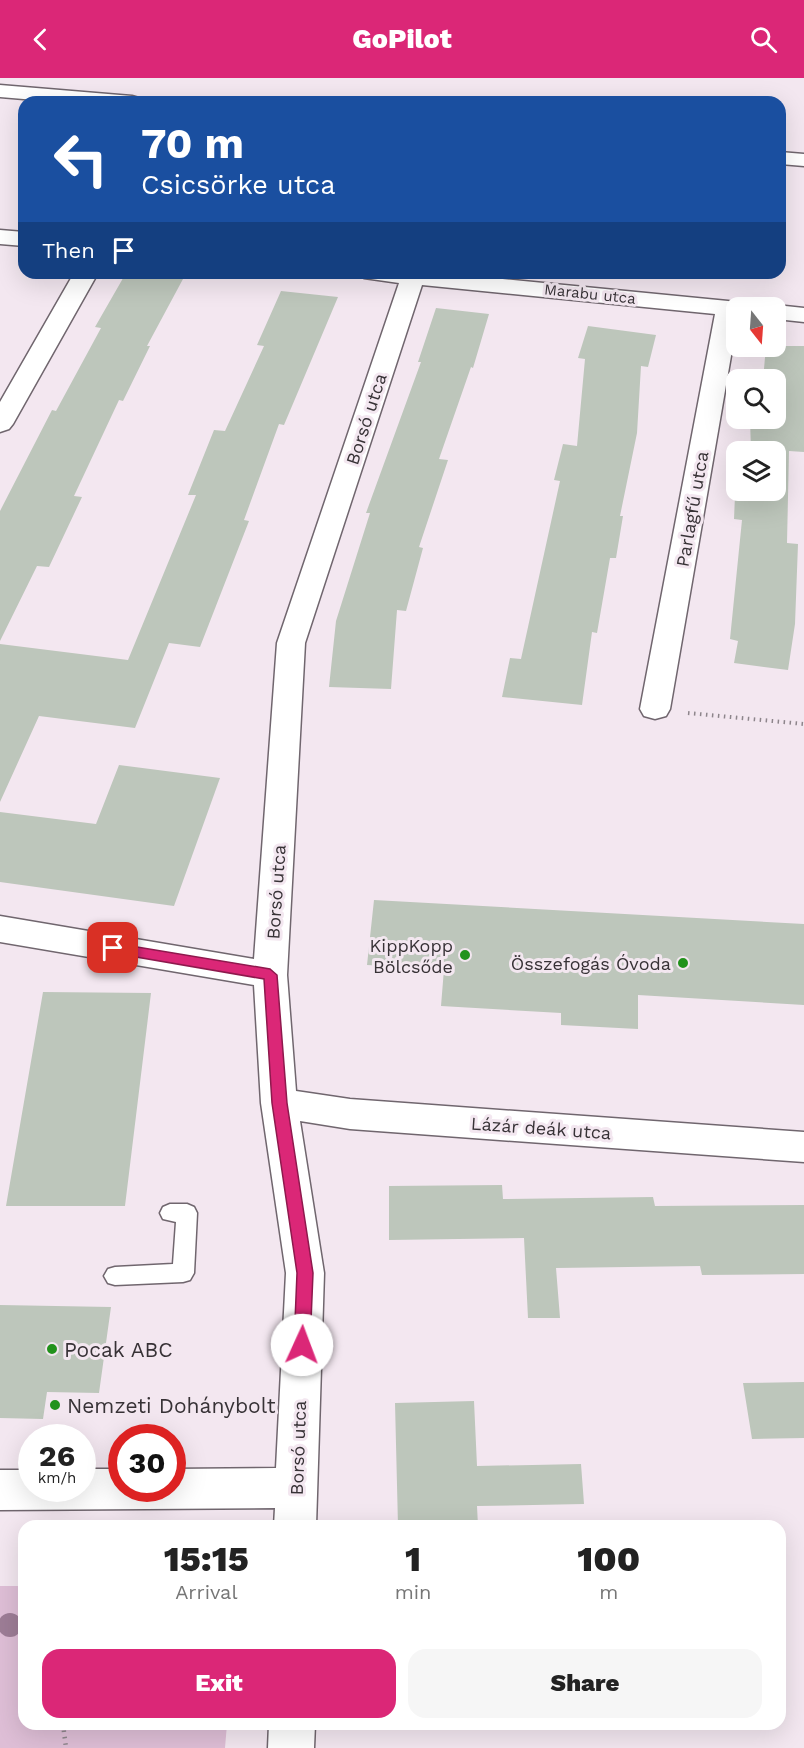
<!DOCTYPE html>
<meta charset="utf-8">
<style>
:root{--surface:#fff;--page:#f6f6f6;--text:#222;--muted:#767676;--accent:#db2777}
body{margin:0;font-family:"Work Sans",sans-serif;background:var(--page);color:var(--text);height:100vh;display:flex;flex-direction:column;font-size:22px;white-space:nowrap}
*{box-sizing:border-box;margin:0}
p{font-size:20px;color:var(--muted)}
.icon{flex:none;width:33px;height:33px;fill:none;stroke:currentColor;stroke-width:2;stroke-linecap:round;stroke-linejoin:round}
.map{position:relative;flex:1;overflow:hidden}
.side{position:absolute;left:18px;top:1442px;width:768px;height:210px;display:flex;flex-direction:column;background:var(--surface);border-radius:18px;box-shadow:0 6px 24px #0002}
.side>*{flex:none}
.hud{position:absolute;left:18px;top:18px;width:768px;height:183px;border-radius:18px;box-shadow:0 6px 24px #0002;background:#1a4fa0;color:#fff;overflow:hidden}
.needle{width:39px;rotate:163deg}
.buttons{position:absolute;left:726px;top:219px;display:grid;gap:12px}
.buttons a{display:grid;place-items:center;width:60px;height:60px;border-radius:12px;background:var(--surface);box-shadow:0 6px 24px #0002;font-size:30px}
.speed{position:absolute;left:18px;top:1346px;display:flex;gap:12px;font-size:30px;font-weight:700;text-align:center}
.speed>*{display:grid;place-content:center;width:78px;height:78px;border-radius:50%;background:var(--surface);box-shadow:0 6px 24px #0002;line-height:1}
.speed small{font-size:15px;font-weight:400}
.speed .limit{border:9px solid #d22;background:#fff;color:#111}
.pin{position:absolute;display:grid;place-items:center;width:51px;height:51px;color:#fff;margin:-26px;border-radius:12px;box-shadow:0 3px 9px #0006}
.me{position:absolute;width:66px;margin:-33px;rotate:2deg;stroke-linejoin:round;filter:drop-shadow(0 0 4px #0008)}
.turn{display:flex;align-items:center;gap:21px;height:126px;padding:0 24px;font-size:27px}
.turn .icon{width:78px;height:78px;stroke-width:2.5}
.turn b{display:block;font-size:42px;line-height:51px}
.then{display:flex;align-items:center;height:57px;padding:0 24px;background:#0003;gap:12px;font-size:22px}
.eta{display:flex;justify-content:space-evenly;align-items:center;height:102px;text-align:center}
.eta b{font-size:36px;font-weight:800;line-height:42px}
.button{display:flex;gap:12px;margin-top:auto;padding:12px 24px}
.button a{flex:1;height:69px;border-radius:18px;background:var(--accent);color:#fff;font-size:24px;font-weight:800;line-height:69px;text-align:center}
.button a+a{background:var(--page);color:var(--text)}
header{display:flex;justify-content:space-between;align-items:center;height:78px;padding:0 24px;background:var(--accent);color:#fff;font-size:27px;font-weight:800}
.map>svg:first-child{display:block}
.green{fill:#debed6}
.building{fill:#bdc6bb}
.lines{fill:none;stroke-linecap:round;stroke-linejoin:round}
.lane-casing{stroke:#70666e;stroke-width:3}
.street-casing{stroke:#70666e;stroke-width:3}
.path-far1{stroke:#8d858b;stroke-width:4;stroke-dasharray:1.5 4.5;stroke-linecap:butt}
.path{stroke:#8d858b;stroke-width:4.5;stroke-dasharray:1.5 5;stroke-linecap:butt}
.lane{fill:#fff;fill-rule:evenodd}
.street{fill:#fff;fill-rule:evenodd}
.tree{fill:#9d7d96}
.route{fill:#db2777;stroke:#8e194d;stroke-width:1.5}
.poi-dot{fill:#22921c;stroke:#f3e7f0;stroke-width:2}
.labels{text-anchor:middle;dominant-baseline:central;stroke-width:6;stroke-linejoin:round;paint-order:stroke}
.far-street-label{font-size:15px;fill:#373236;stroke:#f3e7f0}
.street-label{font-size:18px;fill:#373236;stroke:#f3e7f0}
.poi-label{font-size:18px;fill:#373236;stroke:#f3e7f0;text-anchor:end}
.near-poi-label{font-size:21px;fill:#373236;stroke:#f3e7f0;text-anchor:start}
</style>
<header><svg class="icon" aria-label="back" viewBox="0 0 24 24"><path d="M15 5l-7 7 7 7"/></svg>GoPilot<svg class="icon" aria-label="search" viewBox="0 0 24 24"><circle cx="10" cy="10" r="6"/><path d="M15 15l6 6"/></svg></header>
<div class="map">
<svg width="804" height="1670" viewBox="0 0 804 1670">
<rect width="100%" height="100%" fill="#f3e7f0"/>
<path class="green" d="M 0,1508 L 24,1508 L 24,1646 L 227,1646 L 225,1670 L 0,1670 Z"/>
<path class="building" d="M 126,195 L 183,201 L 147,268 L 150,268 L 123,323 L 119,322 L 74,418 L 82,419 L 49,489 L 37,488 L 0,563 L 0,433 L 52,332 L 56,333 L 101,250 L 95,249 Z
M 281,213 L 338,219 L 284,347 L 279,346 L 244,442 L 249,443 L 200,569 L 169,565 L 135,650 L 39,638 L 0,724 L 0,566 L 128,582 L 196,417 L 188,417 L 214,352 L 225,353 L 264,268 L 257,267 Z
M 436,230 L 489,236 L 473,290 L 471,289 L 439,381 L 448,382 L 419,469 L 423,470 L 406,533 L 397,532 L 391,611 L 329,609 L 336,543 L 370,435 L 366,435 L 421,284 L 418,284 Z
M 588,248 L 656,257 L 648,289 L 641,288 L 637,355 L 620,438 L 623,438 L 616,480 L 610,480 L 597,555 L 592,554 L 582,627 L 502,619 L 510,580 L 521,581 L 560,403 L 554,402 L 563,366 L 577,368 L 585,281 L 578,280 Z
M 766,268 L 804,268 L 804,374 L 789,373 L 787,465 L 798,466 L 795,546 L 788,592 L 734,585 L 738,563 L 730,561 L 742,442 L 734,441 L 736,394 L 736,412 L 776,412 L 776,374 L 751,374 L 750,340 L 776,340 L 776,302 L 763,302 Z
M 119,687 L 220,700 L 174,828 L 0,804 L 0,734 L 96,746 Z
M 374,822 L 804,846 L 804,927 L 638,917 L 638,951 L 561,947 L 561,935 L 441,928 L 444,891 L 367,887 Z
M 43,914 L 151,915 L 125,1128 L 6,1128 Z
M 502,1107 L 503,1121 L 653,1119 L 655,1128 L 804,1127 L 804,1196 L 702,1197 L 700,1188 L 556,1190 L 560,1240 L 528,1240 L 524,1160 L 389,1162 L 389,1108 Z
M 0,1227 L 111,1229 L 99,1315 L 47,1314 L 43,1341 L 0,1340 Z
M 804,1304 L 804,1360 L 752,1361 L 743,1305 Z
M 474,1323 L 477,1388 L 581,1386 L 584,1426 L 477,1428 L 478,1448 L 398,1448 L 395,1325 Z"/>
<g class="lines">
<g class="lane-casing">
<path id="lane" d="M 170,1126 L 187,1126 L 194,1129 L 197,1135 L 194,1195 L 190,1202 L 183,1204 L 115,1207 L 108,1205 L 104,1198 L 108,1191 L 115,1189 L 173,1186 L 176,1144 L 163,1141 L 160,1135 L 163,1129 Z"/>
</g>
<g class="street-casing">
<path id="street" d="M 0,7 L 132,18 L 139,20 L 142,24 L 59,24 L 0,19 Z
M 780,74 L 804,76 L 804,88 L 780,86 Z
M 0,152 L 24,154 L 24,168 L 0,166 Z
M 74,195 L 98,195 L 13,346 L 9,351 L 0,354 L 0,324 Z
M 360,195 L 442,195 L 728,223 L 744,226 L 747,230 L 736,230 L 736,249 L 670,631 L 666,638 L 655,641 L 644,638 L 640,631 L 715,236 L 422,207 L 305,565 L 287,897 L 296,1013 L 350,1021 L 804,1054 L 804,1084 L 350,1051 L 300,1043 L 324,1195 L 316,1448 L 274,1448 L 275,1430 L 0,1432 L 0,1392 L 32,1392 L 32,1410 L 82,1410 L 82,1391 L 122,1391 L 122,1410 L 172,1410 L 172,1391 L 276,1390 L 286,1195 L 261,1025 L 254,907 L 0,864 L 0,838 L 254,881 L 277,565 L 399,205 L 364,200 Z
M 776,227 L 804,230 L 804,244 L 776,241 L 776,230 L 767,230 Z
M 269,1646 L 315,1646 L 314,1670 L 268,1670 Z"/>
</g>
<path class="path-far1" d="M 688,635 L 804,646"/>
<path class="path" d="M 63,1646 L 66,1670"/>
<use href="#lane" class="lane"/>
<use href="#street" class="street"/>
</g>
<circle class="tree" cx="10" cy="1547" r="12"/>
<path class="route" d="M 113,865 L 270,891 L 277,897 L 287,1025 L 313,1195 L 310,1267 L 308,1272 L 302,1274 L 296,1272 L 294,1267 L 297,1195 L 272,1025 L 264,901 L 113,875 L 106,870 Z"/>
<g class="poi-dot">
<circle cx="465" cy="877" r="6"/>
<circle cx="683" cy="885" r="6"/>
<circle cx="52" cy="1271" r="6"/>
<circle cx="55" cy="1327" r="6"/>
</g>
<g class="labels">
<g class="far-street-label">
<text transform="translate(590 216) rotate(6)">Marabu utca</text>
</g>
<g class="street-label">
<text transform="translate(366 341) rotate(-72)">Borsó utca</text>
<text transform="translate(692 431) rotate(-80)">Parlagfű utca</text>
<text transform="translate(276 814) rotate(-86)">Borsó utca</text>
<text transform="translate(541 1050) rotate(4)">Lázár deák utca</text>
<text transform="translate(298 1370) rotate(-88)">Borsó utca</text>
</g>
<g class="poi-label">
<text x="453" y="867">KippKopp<tspan x="453" dy="21">Bölcsőde</tspan></text>
<text x="671" y="885">Összefogás Óvoda</text>
</g>
<g class="near-poi-label">
<text x="64" y="1271">Pocak ABC</text>
<text x="67" y="1327">Nemzeti Dohánybolt</text>
</g>
</g>
</svg>
<div class="buttons">
<a><svg class="needle" viewBox="-14 -14 28 28"><path d="M0-13l5 13h-10z" fill="#e53935"/><path d="M0 13l5-13h-10z" fill="#767676"/></svg></a>
<a><svg class="icon" aria-label="search" viewBox="0 0 24 24"><circle cx="10" cy="10" r="6"/><path d="M15 15l6 6"/></svg></a>
<a><svg class="icon" aria-label="layers" viewBox="0 0 24 24"><path d="M12 4l9 5-9 5-9-5zM3 14l9 5 9-5"/></svg></a>
</div>
<div class="speed"><div>26<small>km/h</small></div><div class="limit">30</div></div>
<div class="pin" style="left:113px;top:870px;background:#d93025"><svg class="icon" aria-label="arrive" viewBox="0 0 24 24"><path d="M6 21V4h12l-3 4 3 4H6"/></svg></div>
<svg class="me" style="left:302px;top:1267px" viewBox="-20 -20 40 40"><circle r="19" fill="#fff"/><path d="M0-13L10 11 0 6-10 11z" fill="#db2777"/></svg>
<div class="hud">
<div class="turn"><svg class="icon" aria-label="left" viewBox="0 0 24 24"><path d="M17 20v-9H6M10 6l-5 5 5 5"/></svg><div><b>70 m</b>Csicsörke utca</div></div>
<div class="then">Then<svg class="icon" aria-label="arrive" viewBox="0 0 24 24"><path d="M6 21V4h12l-3 4 3 4H6"/></svg></div>
</div>
<section class="side">
<div class="eta">
<div><b>15:15</b><p>Arrival</p></div>
<div><b>1</b><p>min</p></div>
<div><b>100</b><p>m</p></div>
</div>
<div class="button"><a>Exit</a><a>Share</a></div>
</section>
</div>
